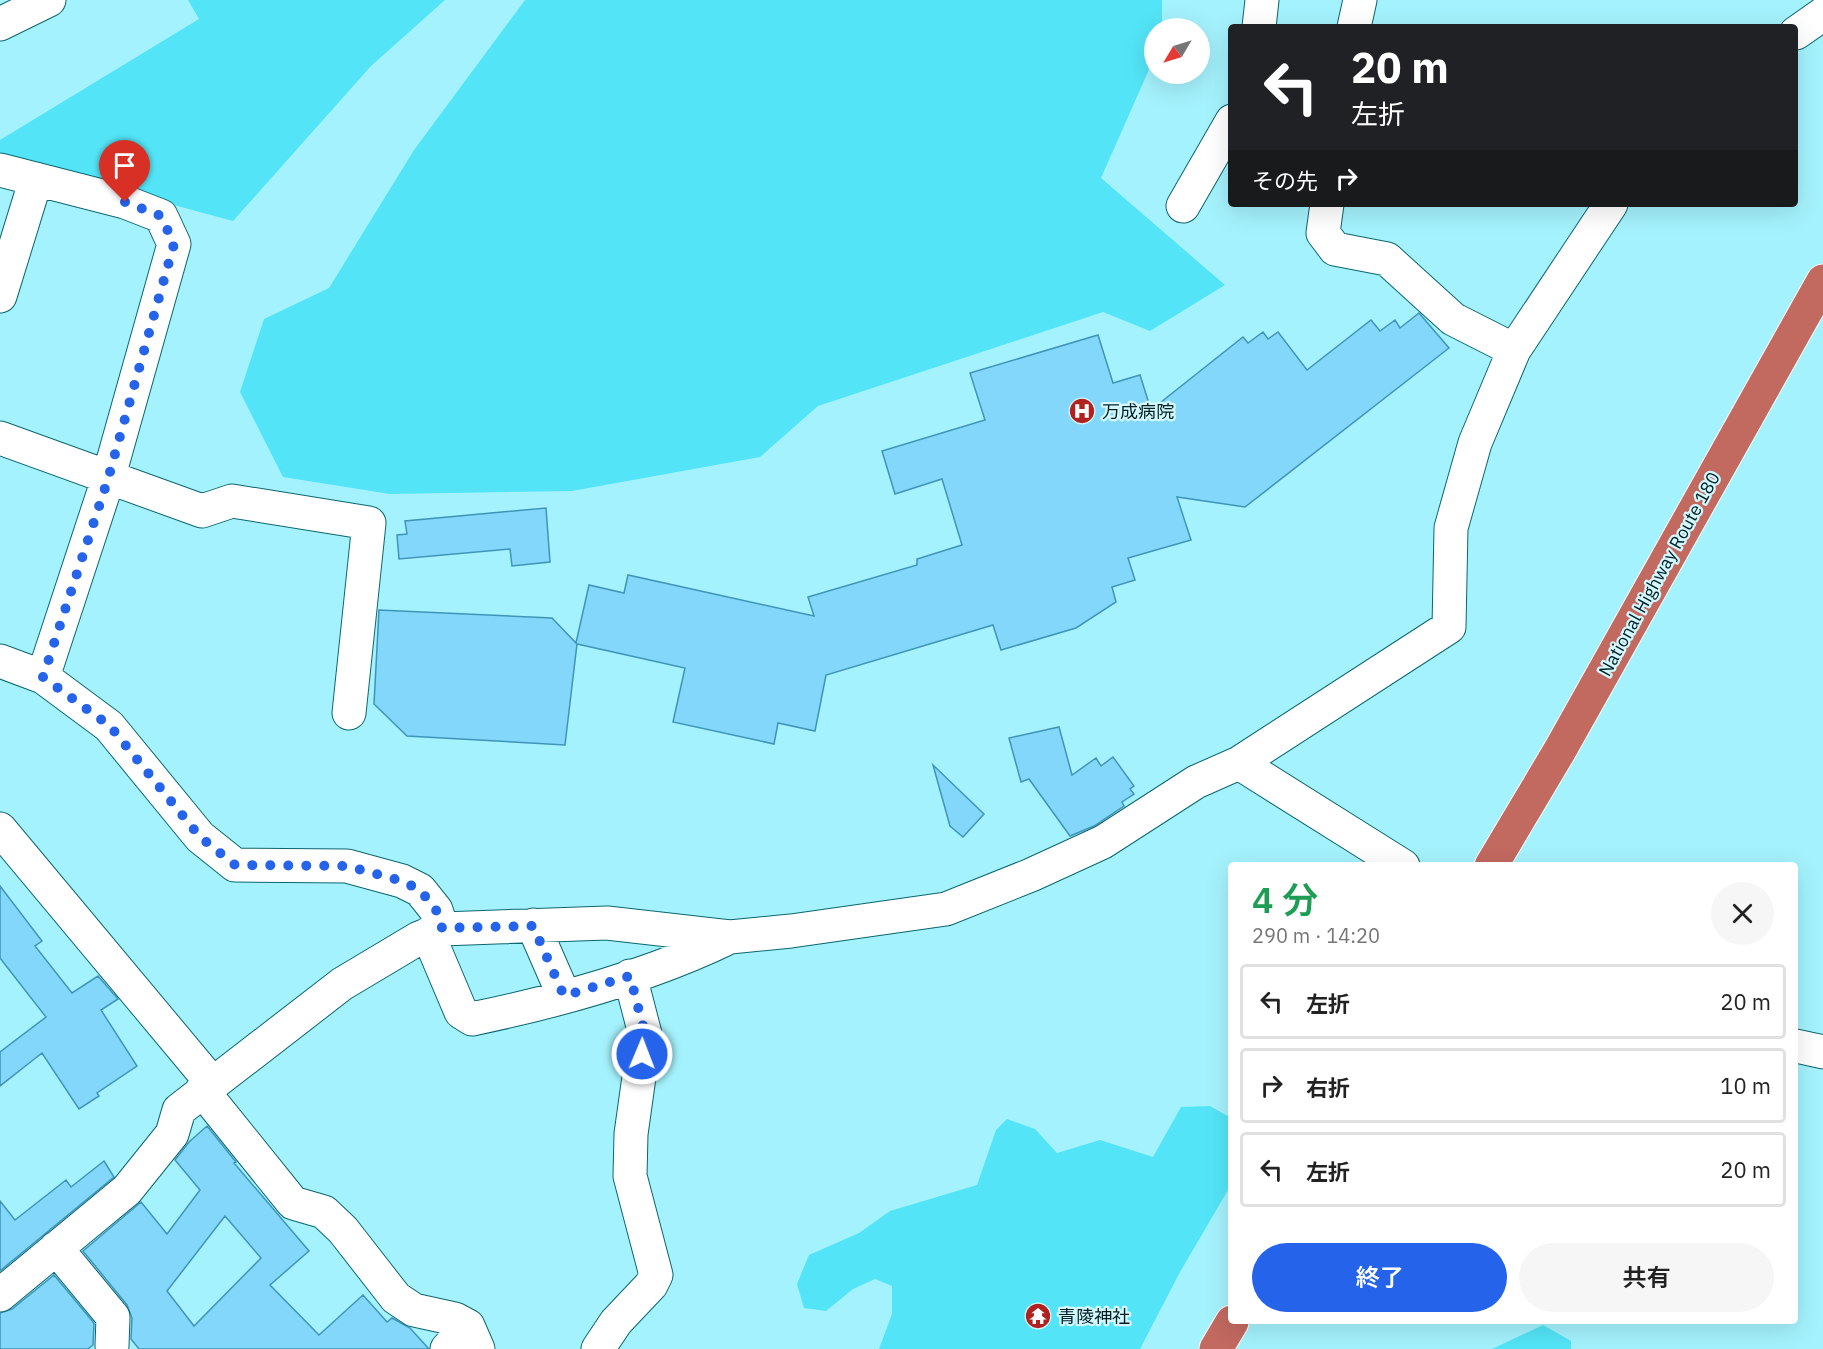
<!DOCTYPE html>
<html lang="ja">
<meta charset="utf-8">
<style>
:root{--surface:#fff;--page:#f6f6f6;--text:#222;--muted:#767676;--line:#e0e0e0;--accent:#2563eb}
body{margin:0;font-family:"IBM Plex Sans","Noto Sans JP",sans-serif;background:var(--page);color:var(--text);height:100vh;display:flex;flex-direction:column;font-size:22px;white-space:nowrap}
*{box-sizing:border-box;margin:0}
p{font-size:20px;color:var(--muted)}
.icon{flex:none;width:33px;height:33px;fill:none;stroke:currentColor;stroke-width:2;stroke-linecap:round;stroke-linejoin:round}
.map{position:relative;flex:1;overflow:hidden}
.panel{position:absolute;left:1228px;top:862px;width:570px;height:462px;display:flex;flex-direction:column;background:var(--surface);border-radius:6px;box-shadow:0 6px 24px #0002}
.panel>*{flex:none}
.guide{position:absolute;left:1228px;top:24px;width:570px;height:183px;border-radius:6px;box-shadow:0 6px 24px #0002;background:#202124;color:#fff;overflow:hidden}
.needle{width:39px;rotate:232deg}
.fabs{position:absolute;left:1144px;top:18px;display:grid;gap:12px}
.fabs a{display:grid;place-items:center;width:66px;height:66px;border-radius:50%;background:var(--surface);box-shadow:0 6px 24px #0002;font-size:30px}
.pin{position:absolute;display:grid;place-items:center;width:51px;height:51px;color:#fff;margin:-62px -26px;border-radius:50% 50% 50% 0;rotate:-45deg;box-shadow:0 0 6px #0007}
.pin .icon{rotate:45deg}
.me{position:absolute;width:66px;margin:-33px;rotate:1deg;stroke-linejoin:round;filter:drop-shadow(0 0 4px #0008)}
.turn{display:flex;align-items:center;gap:21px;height:126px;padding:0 24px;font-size:27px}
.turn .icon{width:78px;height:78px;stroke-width:2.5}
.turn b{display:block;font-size:42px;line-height:51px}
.then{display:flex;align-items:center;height:57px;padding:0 24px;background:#0003;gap:12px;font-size:22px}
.round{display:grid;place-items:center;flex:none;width:63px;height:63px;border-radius:32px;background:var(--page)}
.headline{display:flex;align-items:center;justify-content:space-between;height:102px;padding:0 24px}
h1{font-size:36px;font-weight:600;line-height:45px;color:#1e9e55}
.button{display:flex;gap:12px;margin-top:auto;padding:12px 24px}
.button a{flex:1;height:69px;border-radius:36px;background:var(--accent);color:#fff;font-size:24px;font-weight:600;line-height:69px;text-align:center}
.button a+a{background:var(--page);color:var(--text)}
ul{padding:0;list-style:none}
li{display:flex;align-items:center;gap:18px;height:75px;margin:0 12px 9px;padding:0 12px;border:3px solid var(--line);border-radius:6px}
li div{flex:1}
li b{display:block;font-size:22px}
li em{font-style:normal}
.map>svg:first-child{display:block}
.green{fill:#53e5f7}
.building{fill:#83d7fb;stroke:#3f95b7;stroke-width:1.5;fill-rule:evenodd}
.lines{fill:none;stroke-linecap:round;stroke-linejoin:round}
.minor-casing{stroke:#0b6670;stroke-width:35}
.highway-casing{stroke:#fff;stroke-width:35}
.minor{stroke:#fff;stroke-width:33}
.highway{stroke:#c26960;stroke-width:33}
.route{stroke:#2563eb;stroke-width:10;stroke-dasharray:0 18}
.labels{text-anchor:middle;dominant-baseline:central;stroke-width:4.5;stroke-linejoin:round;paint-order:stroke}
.poi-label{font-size:18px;fill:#002024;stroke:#d3f8fd;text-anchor:start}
.street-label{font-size:18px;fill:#002024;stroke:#d3f8fd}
</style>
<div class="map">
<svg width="1823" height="1349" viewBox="0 0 1823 1349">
<rect width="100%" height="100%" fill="#a4f2fd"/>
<path class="green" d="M 188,0 L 445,0 L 371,66 L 233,221 L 0,158 L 0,140 L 199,19 Z
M 525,0 L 1162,0 L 1162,28 L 1155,28 L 1155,56 L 1101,178 L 1225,285 L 1150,331 L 1103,312 L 818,406 L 760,457 L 572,491 L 390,494 L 283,477 L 240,392 L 264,319 L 329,288 L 414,150 Z
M 1210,1106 L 1231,1118 L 1231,1189 L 1228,1190 L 1180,1272 L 1140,1349 L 879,1349 L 892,1314 L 892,1286 L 875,1279 L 853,1289 L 826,1311 L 804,1308 L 797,1284 L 809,1255 L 859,1233 L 890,1211 L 977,1185 L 996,1130 L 1007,1119 L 1035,1129 L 1057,1153 L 1100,1140 L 1153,1157 L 1181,1107 Z
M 1543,1325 L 1571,1341 L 1571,1349 L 1492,1349 Z"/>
<path class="building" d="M 1419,313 L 1449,348 L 1245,507 L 1177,497 L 1191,540 L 1128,558 L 1135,580 L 1112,587 L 1116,602 L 1076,628 L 1001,650 L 993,625 L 826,675 L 815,731 L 778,723 L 774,744 L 673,722 L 685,668 L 577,644 L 565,745 L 407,736 L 374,704 L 379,610 L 552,618 L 576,643 L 589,585 L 624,593 L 628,575 L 814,616 L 808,597 L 917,565 L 917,559 L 962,545 L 942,479 L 895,494 L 882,451 L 985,420 L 970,373 L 1098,335 L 1113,383 L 1140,375 L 1151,410 L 1243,337 L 1248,343 L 1263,332 L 1268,339 L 1278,332 L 1307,370 L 1371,320 L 1380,331 L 1395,320 L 1400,328 Z
M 546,508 L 550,562 L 512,566 L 510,549 L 399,559 L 397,535 L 407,534 L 405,521 Z
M 1059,727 L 1072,775 L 1096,758 L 1101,766 L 1113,757 L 1134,786 L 1130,789 L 1134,794 L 1122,802 L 1124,806 L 1094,826 L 1070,836 L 1029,779 L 1021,782 L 1009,738 Z
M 933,765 L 984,814 L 963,837 L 950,826 Z
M 0,886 L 42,941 L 35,946 L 72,993 L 98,976 L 118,999 L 101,1010 L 137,1066 L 97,1093 L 99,1096 L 79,1109 L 42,1053 L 0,1086 L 0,1052 L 46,1017 L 0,958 Z
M 207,1126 L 236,1162 L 234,1163 L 309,1251 L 270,1285 L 319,1335 L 363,1295 L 387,1322 L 392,1318 L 410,1328 L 429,1349 L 139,1349 L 131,1339 L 132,1318 L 127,1305 L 83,1251 L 141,1202 L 167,1234 L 200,1190 L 175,1160 L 189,1142 ZM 225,1216 L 261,1258 L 194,1326 L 167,1291 Z
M 104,1161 L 114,1177 L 0,1271 L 0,1201 L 15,1220 L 66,1180 L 71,1187 Z
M 54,1275 L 94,1323 L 93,1345 L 88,1349 L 0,1349 L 0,1313 L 12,1309 Z"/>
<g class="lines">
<g class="minor-casing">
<path id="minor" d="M 0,24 L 49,0
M 1259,27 L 1262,0
M 1354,27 L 1360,0
M 1796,33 L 1823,14
M 0,170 L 125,202 L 161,216 L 174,244 L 108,479 L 43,677
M 1327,204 L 1323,233 L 1335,249 L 1387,259 L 1453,319 L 1514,350
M 1183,206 L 1232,121
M 0,296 L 36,179
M 0,438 L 202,511 L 232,501 L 369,523 L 349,713
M 0,661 L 43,677 L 109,726 L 200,837 L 235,865 L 347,866 L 402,881 L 420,890 L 436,910 L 442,929
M 1239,763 L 1403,866
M 0,829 L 212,1083
M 533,925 L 564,996
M 428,934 L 461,1012 L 472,1019 C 559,1001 650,976 730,937
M 1796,1046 L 1823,1052
M 202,1090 L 293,1203 L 324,1212 L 343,1230 L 396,1298 L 414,1310 L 455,1319 L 468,1326
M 56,1248 L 113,1317 L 112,1346
M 0,1295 L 127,1190 L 172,1134 L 179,1110 L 342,984 L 419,938 L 442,929 L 607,923 L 730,937 L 791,931 L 946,909 L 1031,875 L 1103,842 L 1196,782 L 1239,763 L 1449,627 L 1451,528 L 1475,443 L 1514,350 L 1611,204
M 447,1349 L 468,1326 L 478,1349
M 598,1349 L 616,1322 L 651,1285 L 656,1275 L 630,1176 L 631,1134 L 645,1034 L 630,976"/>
</g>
<g class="highway-casing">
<path id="highway" d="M 1491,866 L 1560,750 L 1823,281
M 1216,1349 L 1232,1322"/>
</g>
<use href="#minor" class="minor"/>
<use href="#highway" class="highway"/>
</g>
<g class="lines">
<path class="route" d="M 125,202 L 161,216 L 174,244 L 108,479 L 43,677 L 110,726 L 200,837 L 235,865 L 347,866 L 402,881 L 420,890 L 436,910 L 442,928 L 533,926 L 564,996 L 630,976 L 645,1034 L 642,1054"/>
</g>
<defs>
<g id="hospital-disc" transform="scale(1.35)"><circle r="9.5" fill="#b12120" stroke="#d3f8fd"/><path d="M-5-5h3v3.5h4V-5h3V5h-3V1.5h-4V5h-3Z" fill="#fff"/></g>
<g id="temple-disc" transform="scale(1.35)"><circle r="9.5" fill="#b12120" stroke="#d3f8fd"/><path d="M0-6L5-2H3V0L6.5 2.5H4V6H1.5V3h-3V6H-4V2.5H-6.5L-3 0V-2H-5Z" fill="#fff"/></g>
</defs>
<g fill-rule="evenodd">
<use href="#hospital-disc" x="1082" y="411"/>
<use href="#temple-disc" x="1038" y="1316"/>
</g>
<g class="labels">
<g class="poi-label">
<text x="1102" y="411">万成病院</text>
<text x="1058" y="1316">青陵神社</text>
</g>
<g class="street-label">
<text transform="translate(1659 574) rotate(-61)">National Highway Route 180</text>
</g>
</g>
</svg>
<div class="fabs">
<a><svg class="needle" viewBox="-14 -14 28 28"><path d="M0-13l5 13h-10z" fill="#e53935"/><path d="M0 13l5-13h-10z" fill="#767676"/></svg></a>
</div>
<div class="pin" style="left:125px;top:202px;background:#d93025"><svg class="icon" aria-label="arrive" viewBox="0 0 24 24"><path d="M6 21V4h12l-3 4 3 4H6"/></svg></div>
<svg class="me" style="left:642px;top:1054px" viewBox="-20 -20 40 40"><circle r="17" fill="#2563eb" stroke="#fff" stroke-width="3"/><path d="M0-11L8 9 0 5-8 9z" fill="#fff"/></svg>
<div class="guide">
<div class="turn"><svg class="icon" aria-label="left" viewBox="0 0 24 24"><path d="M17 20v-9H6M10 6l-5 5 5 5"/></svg><div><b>20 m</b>左折</div></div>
<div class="then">その先<svg class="icon" aria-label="right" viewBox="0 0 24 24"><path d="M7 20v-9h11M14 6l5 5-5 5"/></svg></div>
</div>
<section class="panel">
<div class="headline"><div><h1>4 分</h1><p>290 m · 14:20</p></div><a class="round"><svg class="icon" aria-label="close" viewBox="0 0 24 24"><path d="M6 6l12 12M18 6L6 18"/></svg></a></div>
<ul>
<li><svg class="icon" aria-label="left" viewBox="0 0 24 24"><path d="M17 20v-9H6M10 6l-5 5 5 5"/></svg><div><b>左折</b></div><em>20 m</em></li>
<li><svg class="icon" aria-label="right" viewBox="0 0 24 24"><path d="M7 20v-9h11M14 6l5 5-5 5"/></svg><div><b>右折</b></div><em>10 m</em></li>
<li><svg class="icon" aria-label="left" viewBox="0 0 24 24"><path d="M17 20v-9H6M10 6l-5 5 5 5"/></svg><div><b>左折</b></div><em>20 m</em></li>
</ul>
<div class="button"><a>終了</a><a>共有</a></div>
</section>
</div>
